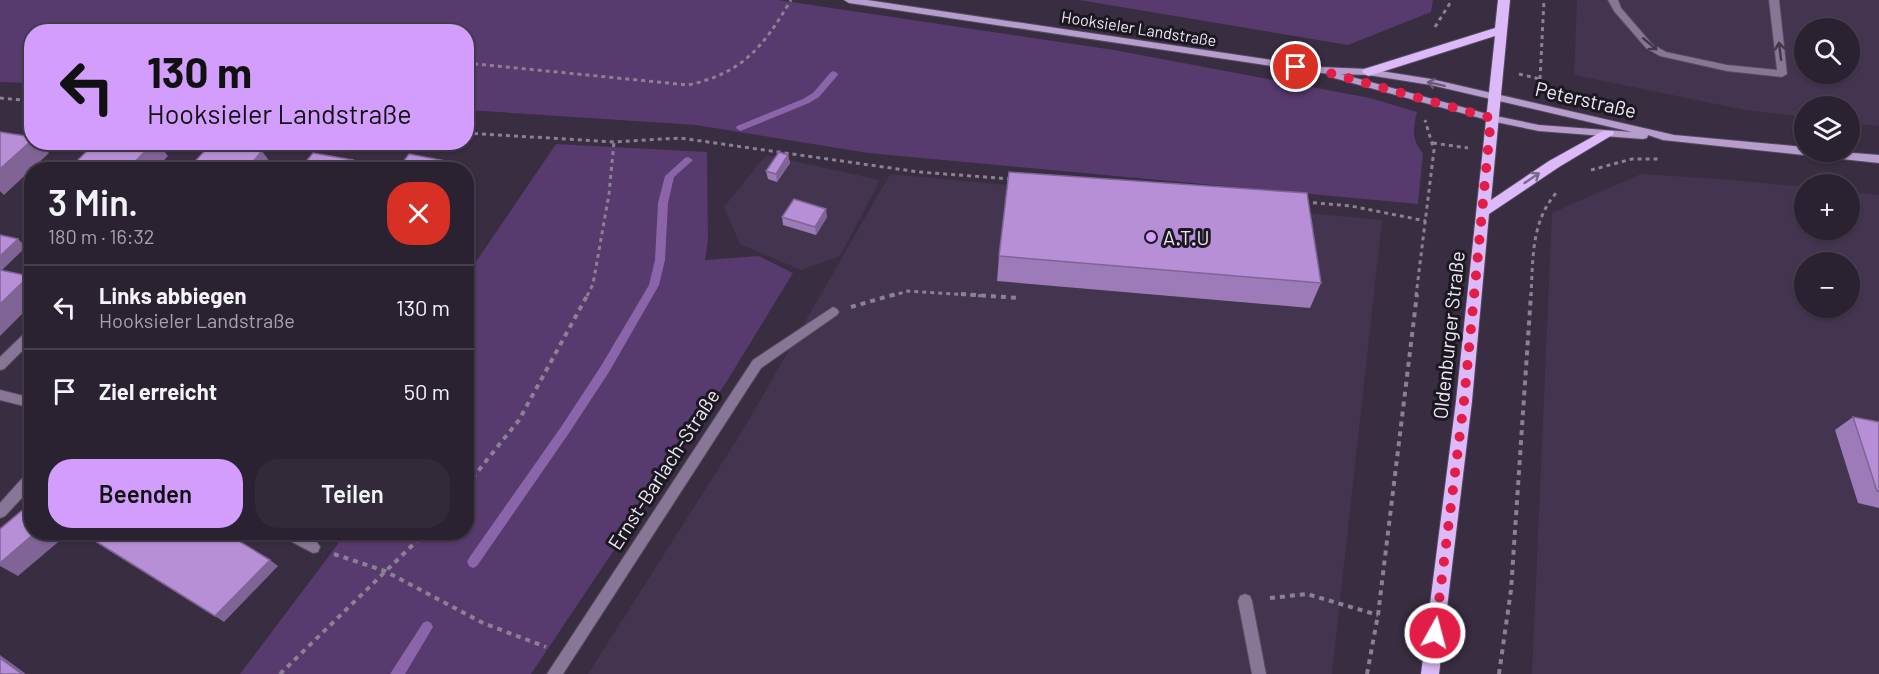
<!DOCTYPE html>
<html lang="de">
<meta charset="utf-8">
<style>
:root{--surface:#2a2231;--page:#322a39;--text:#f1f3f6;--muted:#a5a4ab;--line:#463f4d;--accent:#d29dfd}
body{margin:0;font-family:Barlow,sans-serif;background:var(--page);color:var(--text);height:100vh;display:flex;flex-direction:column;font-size:22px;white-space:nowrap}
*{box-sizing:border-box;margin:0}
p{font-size:20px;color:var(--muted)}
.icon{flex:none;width:33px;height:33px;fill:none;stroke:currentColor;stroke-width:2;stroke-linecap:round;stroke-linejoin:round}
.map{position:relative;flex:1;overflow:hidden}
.panel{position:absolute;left:24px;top:162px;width:450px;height:378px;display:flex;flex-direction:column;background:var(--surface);border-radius:24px;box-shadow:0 2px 4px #0004,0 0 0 2px var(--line)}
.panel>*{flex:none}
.banner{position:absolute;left:24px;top:24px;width:450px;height:126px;border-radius:24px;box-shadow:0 2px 4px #0004,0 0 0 2px var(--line);background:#d29dfd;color:#111;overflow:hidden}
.buttons{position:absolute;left:1794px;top:18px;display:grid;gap:12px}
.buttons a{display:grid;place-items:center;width:66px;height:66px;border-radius:50%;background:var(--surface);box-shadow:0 2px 4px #0004,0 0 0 2px var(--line);font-size:30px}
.pin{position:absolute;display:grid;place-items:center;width:51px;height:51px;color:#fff;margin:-26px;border:3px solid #fff;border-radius:50%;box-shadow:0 2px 6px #0007}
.me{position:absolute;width:66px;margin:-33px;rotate:7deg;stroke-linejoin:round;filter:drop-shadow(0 0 4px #0008)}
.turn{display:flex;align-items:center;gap:21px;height:126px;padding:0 24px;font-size:27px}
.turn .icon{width:78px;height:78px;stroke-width:2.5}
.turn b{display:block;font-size:42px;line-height:51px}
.round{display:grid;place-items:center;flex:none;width:63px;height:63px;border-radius:24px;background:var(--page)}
.headline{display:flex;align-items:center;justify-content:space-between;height:102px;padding:0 24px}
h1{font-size:36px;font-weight:600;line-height:45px}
.primary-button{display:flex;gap:12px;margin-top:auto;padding:12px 24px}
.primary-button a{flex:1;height:69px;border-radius:24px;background:var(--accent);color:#111;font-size:24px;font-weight:600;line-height:69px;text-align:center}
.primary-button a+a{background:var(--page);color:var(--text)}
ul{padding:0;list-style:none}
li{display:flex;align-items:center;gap:18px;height:84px;padding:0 24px;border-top:2px solid var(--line)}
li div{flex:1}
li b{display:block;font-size:22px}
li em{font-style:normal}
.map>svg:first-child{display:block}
.built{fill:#43354f;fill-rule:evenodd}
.green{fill:#573a6e}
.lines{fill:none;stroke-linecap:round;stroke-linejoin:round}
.stream{fill:#8b65a9;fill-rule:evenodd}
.lane-casing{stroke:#554b5e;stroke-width:2}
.street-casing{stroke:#554b5e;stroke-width:2}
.secondary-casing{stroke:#554b5e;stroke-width:2}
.primary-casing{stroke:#554b5e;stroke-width:2}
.path-far1{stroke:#8a8192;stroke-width:3;stroke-dasharray:4 4;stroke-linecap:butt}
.path{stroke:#8a8192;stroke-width:4;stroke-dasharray:5 5;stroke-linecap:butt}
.lane{fill:#877695;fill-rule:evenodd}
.street{fill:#877695;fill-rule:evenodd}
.secondary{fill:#b79dcd;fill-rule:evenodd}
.primary{fill:#dcbaf9;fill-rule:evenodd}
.wall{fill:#9d7bb9}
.shaded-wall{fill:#806496}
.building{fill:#b78fd7;stroke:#806496;stroke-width:1.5}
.oneway{stroke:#41394a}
.oneway2{stroke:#6a5a77}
.oneway3{stroke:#7c698d}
.route{stroke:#e11d48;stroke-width:10;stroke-dasharray:0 18}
.poi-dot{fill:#d29dfd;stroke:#1c1821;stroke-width:2}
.labels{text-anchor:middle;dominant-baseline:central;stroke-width:6;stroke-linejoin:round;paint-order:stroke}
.far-street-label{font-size:16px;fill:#eee8f5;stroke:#1c1821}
.street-label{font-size:20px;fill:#eee8f5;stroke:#1c1821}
.poi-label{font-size:20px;fill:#eee8f5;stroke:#1c1821;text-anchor:start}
</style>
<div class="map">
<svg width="1879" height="674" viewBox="0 0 1879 674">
<rect width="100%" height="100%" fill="#382d41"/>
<path class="built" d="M 1577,0 L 1879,0 L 1879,126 L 1850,123 L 1850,106 L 1804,106 L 1804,117 L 1745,110 L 1574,75 ZM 1804,28 L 1850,28 L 1850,74 L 1804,74 Z
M 766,155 L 880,180 L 840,256 L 801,270 L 740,244 L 724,207 Z
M 890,174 L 1382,220 L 1332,674 L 588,674 L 743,430 Z
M 1641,174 L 1733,180 L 1804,187 L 1804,230 L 1850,230 L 1850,192 L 1879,195 L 1879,674 L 1532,674 L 1552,213 ZM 1804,262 L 1850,262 L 1850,308 L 1804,308 Z"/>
<path class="green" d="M 0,0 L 778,0 L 1114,50 L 1370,98 L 1417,112 C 1413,128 1411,140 1423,153 L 1418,204 L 868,153 L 696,125 L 467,110 L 466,32 L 32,32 L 31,83 L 0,82 Z
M 1079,0 L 1433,0 L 1431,12 L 1348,45 Z
M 556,144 L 707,152 L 708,241 L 705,260 L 759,256 L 793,273 L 727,381 L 531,674 L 240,674 L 338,544 L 334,533 L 466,532 L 467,275 Z"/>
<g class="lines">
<path class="stream" d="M 834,71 L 838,74 L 837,76 L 819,97 L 809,103 L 743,130 L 740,131 L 736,128 L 737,126 L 803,99 L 813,93 L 831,72 Z
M 688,157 L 693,160 L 674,177 L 668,203 L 665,260 L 659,285 L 609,372 L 569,433 L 477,566 L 473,568 L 469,566 L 467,562 L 469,558 L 561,427 L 601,366 L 649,285 L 655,260 L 658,203 L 665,176 L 685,158 Z
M 427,621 L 431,623 L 433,627 L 405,674 L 390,674 L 423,623 Z"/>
<g class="lane-casing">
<path id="lane" d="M 1608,0 L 1618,0 L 1621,8 L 1652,44 L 1666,52 L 1727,65 L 1777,70 L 1769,0 L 1779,0 L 1787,74 L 1782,77 L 1727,71 L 1660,56 L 1646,48 L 1614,11 Z
M 279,532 C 293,532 313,532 320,547 L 318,552 L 313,553 L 281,536 Z"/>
</g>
<g class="street-casing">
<path id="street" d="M 833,307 L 837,309 L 839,312 L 837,315 L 761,368 L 563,674 L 547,674 L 753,360 Z
M 32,328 L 32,341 L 4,369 L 0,370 L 0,357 L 28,330 Z
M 0,390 L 32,398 L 32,408 L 0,400 Z
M 32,471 L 32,487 L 5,516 L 0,518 L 0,503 L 27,473 Z
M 1245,594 L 1250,596 L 1252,601 L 1266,674 L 1252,674 L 1238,601 L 1240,596 Z"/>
</g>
<g class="secondary-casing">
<path id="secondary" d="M 844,0 L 867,0 L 1319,67 L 1368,69 L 1431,79 L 1674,135 L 1804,147 L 1804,152 L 1840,152 L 1879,155 L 1879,163 L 1663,140 L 1648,135 L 1647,138 L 1643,139 L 1539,131 L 1491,121 L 1334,78 L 1332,76 L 1334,74 L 1319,73 L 849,3 ZM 1341,74 L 1368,75 L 1431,85 L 1632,132 L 1539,125 L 1491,115 Z"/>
</g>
<g class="primary-casing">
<path id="primary" d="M 1498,0 L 1510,0 L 1491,200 L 1549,161 L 1603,131 L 1613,131 L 1614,134 L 1559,167 L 1489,214 L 1472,401 L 1439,674 L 1421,674 L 1456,401 L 1495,36 L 1372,75 L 1368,76 L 1362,72 L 1364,69 L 1495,28 Z"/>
</g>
<path class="path-far1" d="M 1435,27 L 1452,0
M 466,63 L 688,85 C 743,73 763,47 791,0
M 1519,74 L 1540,79 L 1540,86
M 1540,79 L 1544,0
M 0,98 L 32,101
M 466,133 L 614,142 L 680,138 L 919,172 L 1011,179
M 1433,143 L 1468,148
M 1591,170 L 1632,159 L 1660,159
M 1305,202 L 1351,206 L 1426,221
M 587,296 L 593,284 L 609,194 L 614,142
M 891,296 L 908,291 L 984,296
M 1416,296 L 1434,150 L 1425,120
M 1531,296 C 1533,259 1531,221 1557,192"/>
<path class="path" d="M 961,294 L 1019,298
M 851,307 L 896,294
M 466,486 L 519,420 L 588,294
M 334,554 L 385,571 L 483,623 L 546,647
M 1270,598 L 1307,594 L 1378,615
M 280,674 L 426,532
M 1367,674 L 1378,615 L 1417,294
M 1499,674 L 1511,590 L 1531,294"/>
<use href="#lane" class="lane"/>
<use href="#street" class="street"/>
<use href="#secondary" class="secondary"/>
<use href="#primary" class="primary"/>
</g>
<path class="wall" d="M 788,155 L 790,163 L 777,182 L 768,179 L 766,171 Z
M 782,217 L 827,217 L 816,235 L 783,225 Z
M 999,256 L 1321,283 L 1310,308 L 997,281 Z
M 1853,417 L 1879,422 L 1879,508 L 1858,503 L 1835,430 Z"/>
<path class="shaded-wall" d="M 32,140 L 32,142 L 39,142 L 49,153 L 4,195 L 0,191 L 0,169 Z
M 154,142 L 157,142 L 168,156 L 155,170 L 127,170 Z
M 262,151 L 273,166 L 271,170 L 246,170 Z
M 788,155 L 790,163 L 777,182 L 776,174 Z
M 353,160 L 358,168 L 357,170 L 345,170 Z
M 456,163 L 459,170 L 451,170 Z
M 826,209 L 827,217 L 816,235 L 815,227 Z
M 18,239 L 26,247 L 0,272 L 0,256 Z
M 29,276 L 32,279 L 32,304 L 0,336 L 0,304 Z
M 36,532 L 70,532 L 18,576 L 0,566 L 0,563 Z
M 270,560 L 278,566 L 224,622 L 215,616 Z
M 0,655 L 26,674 L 22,674 L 0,658 Z"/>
<path class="building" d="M 0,132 L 32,137 L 32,140 L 0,169 Z
M 96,142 L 154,142 L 127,170 L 68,170 Z
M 212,143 L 262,151 L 246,170 L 226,169 L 225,170 L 187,170 Z
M 779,152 L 788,155 L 776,174 L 766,171 Z
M 313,153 L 353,160 L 345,170 L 299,170 Z
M 409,154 L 456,163 L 451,170 L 397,170 Z
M 1009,172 L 1307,193 L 1321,283 L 999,256 Z
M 794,199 L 826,209 L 815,227 L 782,217 Z
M 0,235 L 18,239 L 0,256 Z
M 0,270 L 29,276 L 0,304 Z
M 1853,417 L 1879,422 L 1879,491 L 1877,491 Z
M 32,502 L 32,532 L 36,532 L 0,563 L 0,529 Z
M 86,532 L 224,532 L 270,560 L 215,616 L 84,534 Z
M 0,658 L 22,674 L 0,674 Z"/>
<defs><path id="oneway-shaft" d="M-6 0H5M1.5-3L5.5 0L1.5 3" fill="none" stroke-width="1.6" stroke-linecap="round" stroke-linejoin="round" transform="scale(1.5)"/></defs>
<g class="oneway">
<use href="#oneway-shaft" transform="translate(1650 44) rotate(40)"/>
<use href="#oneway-shaft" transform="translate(1780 51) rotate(-97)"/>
</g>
<use class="oneway2" href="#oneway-shaft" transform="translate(1436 84) rotate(-168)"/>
<use class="oneway3" href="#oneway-shaft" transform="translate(1532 178) rotate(-34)"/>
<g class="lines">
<path class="route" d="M 1296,67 L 1319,70 L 1491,118 L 1464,401 L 1435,633"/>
</g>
<circle class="poi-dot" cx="1151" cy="237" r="6"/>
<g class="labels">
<g class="far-street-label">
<text transform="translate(1139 28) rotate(9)">Hooksieler Landstraße</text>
</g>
<g class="street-label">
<text transform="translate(1586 99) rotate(13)">Peterstraße</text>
<text transform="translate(1448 335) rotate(-84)">Oldenburger Straße</text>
<text transform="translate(663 469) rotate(-57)">Ernst-Barlach-Straße</text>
</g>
<g class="poi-label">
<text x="1163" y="237">A.T.U</text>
</g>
</g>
</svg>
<div class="buttons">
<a><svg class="icon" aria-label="search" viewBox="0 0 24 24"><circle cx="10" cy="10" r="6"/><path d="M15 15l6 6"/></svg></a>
<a><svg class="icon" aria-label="layers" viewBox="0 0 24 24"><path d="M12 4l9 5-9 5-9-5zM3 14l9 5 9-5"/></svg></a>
<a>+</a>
<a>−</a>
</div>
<div class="pin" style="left:1296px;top:67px;background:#d93025"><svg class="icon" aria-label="arrive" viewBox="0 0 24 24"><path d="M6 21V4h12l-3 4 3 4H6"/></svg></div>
<svg class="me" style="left:1435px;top:633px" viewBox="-20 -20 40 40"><circle r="17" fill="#e11d48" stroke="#fff" stroke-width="3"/><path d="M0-11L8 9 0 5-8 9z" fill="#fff"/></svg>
<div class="banner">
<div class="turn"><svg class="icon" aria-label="left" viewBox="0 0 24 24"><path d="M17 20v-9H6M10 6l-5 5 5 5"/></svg><div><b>130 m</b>Hooksieler Landstraße</div></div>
</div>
<section class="panel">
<div class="headline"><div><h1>3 Min.</h1><p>180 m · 16:32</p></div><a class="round" style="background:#d93025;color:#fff"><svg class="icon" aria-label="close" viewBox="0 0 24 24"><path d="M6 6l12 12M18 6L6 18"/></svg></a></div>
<ul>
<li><svg class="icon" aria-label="left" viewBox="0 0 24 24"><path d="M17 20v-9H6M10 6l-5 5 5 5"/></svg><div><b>Links abbiegen</b><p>Hooksieler Landstraße</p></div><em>130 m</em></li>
<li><svg class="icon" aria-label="arrive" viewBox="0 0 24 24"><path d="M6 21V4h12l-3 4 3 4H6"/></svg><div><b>Ziel erreicht</b></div><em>50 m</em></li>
</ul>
<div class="primary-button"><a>Beenden</a><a>Teilen</a></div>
</section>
</div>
